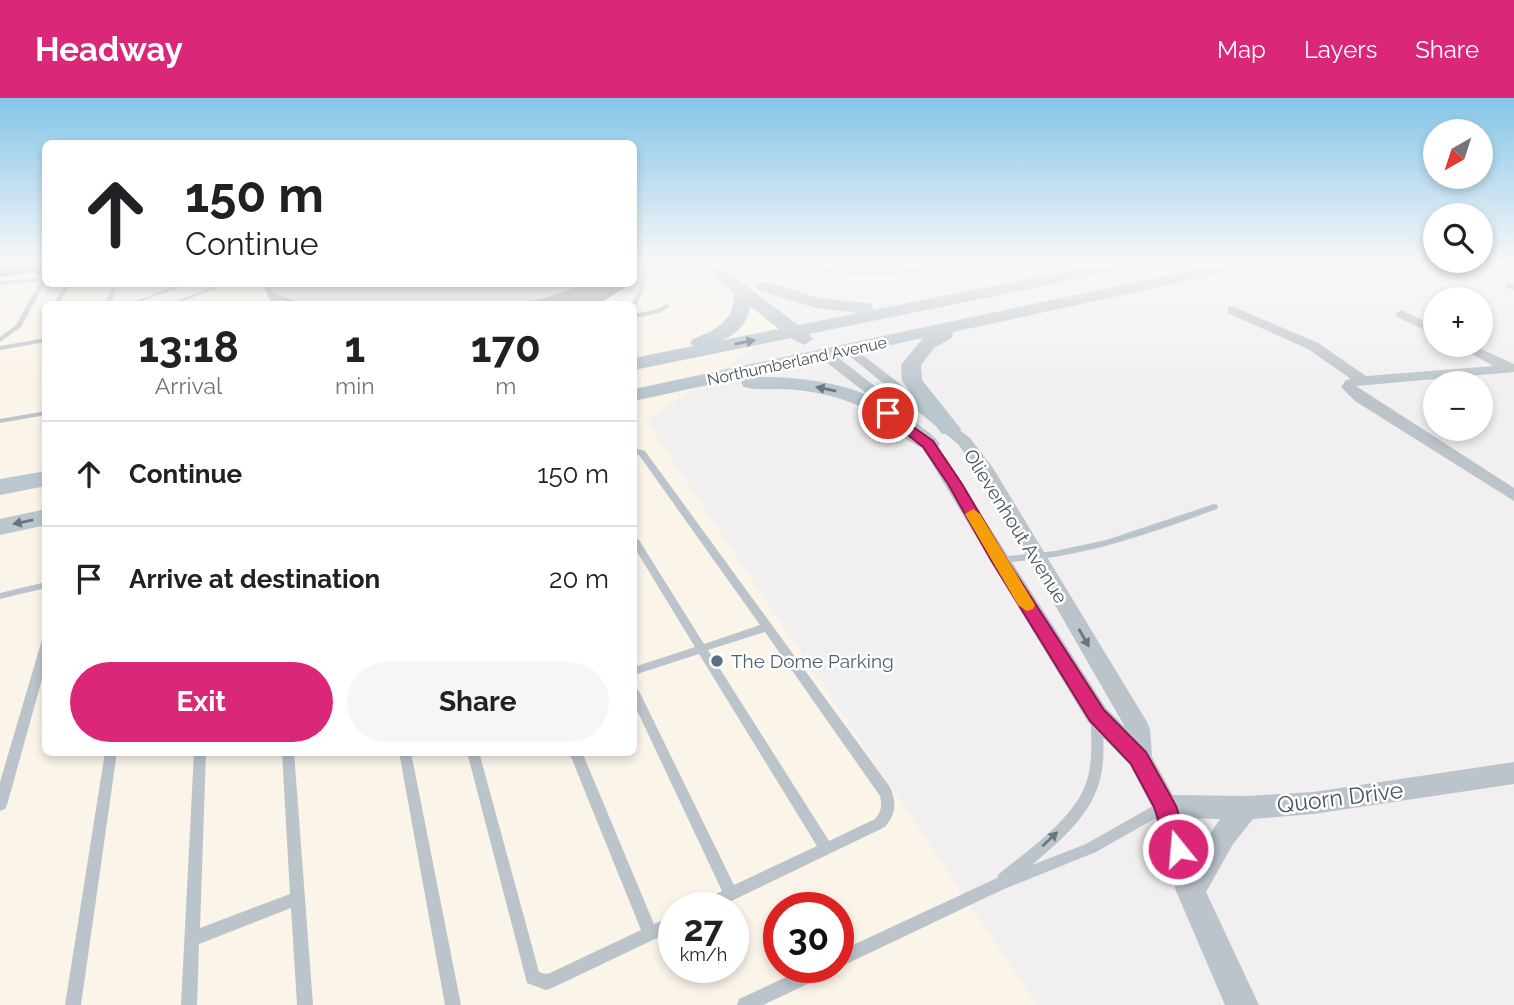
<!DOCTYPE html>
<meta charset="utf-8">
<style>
:root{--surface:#fff;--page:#f6f6f6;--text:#202124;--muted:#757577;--line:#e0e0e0;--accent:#db2777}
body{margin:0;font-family:Raleway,sans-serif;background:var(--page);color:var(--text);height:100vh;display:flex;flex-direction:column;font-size:26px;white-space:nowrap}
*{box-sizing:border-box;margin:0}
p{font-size:23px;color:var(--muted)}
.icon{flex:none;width:38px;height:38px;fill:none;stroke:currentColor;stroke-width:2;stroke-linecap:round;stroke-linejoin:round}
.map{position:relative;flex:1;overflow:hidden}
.panel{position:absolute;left:42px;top:203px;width:595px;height:455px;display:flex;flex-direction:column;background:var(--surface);border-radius:10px;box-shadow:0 4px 10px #0003}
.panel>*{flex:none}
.banner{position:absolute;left:42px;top:42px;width:595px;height:147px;border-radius:10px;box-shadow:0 4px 10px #0003;background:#fff;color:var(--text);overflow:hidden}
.needle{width:46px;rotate:219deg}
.tools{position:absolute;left:1423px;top:21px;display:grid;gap:14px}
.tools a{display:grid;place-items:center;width:70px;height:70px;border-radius:50%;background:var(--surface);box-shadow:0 4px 10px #0003;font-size:35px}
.speed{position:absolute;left:658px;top:794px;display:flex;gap:14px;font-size:35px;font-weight:700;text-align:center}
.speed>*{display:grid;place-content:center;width:91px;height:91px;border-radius:50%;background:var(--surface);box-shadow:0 4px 10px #0003;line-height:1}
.speed small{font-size:18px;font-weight:400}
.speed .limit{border:10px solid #d22;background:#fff;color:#111}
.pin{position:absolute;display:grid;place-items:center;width:60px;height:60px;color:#fff;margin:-30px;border:4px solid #fff;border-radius:50%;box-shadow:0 2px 7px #0007}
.me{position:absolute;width:77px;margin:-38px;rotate:343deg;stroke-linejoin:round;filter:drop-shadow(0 0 5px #0008)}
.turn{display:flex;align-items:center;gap:24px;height:147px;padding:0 28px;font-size:32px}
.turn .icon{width:91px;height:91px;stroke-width:2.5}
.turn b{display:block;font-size:49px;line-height:60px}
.eta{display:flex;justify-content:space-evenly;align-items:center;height:119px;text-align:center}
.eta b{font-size:42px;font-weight:700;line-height:49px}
.cta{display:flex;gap:14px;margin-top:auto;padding:14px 28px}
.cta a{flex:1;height:80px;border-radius:42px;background:var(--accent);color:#fff;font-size:28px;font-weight:700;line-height:80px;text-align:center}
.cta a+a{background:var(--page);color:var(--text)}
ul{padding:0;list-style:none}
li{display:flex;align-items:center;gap:21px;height:105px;padding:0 28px;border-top:2px solid var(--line)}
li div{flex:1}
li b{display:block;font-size:26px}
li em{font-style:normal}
header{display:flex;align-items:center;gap:42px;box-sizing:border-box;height:98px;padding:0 35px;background:var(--accent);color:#fff}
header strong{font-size:33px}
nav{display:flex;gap:38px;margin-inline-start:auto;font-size:24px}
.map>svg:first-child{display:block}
.commercial{fill:#fbf4e9;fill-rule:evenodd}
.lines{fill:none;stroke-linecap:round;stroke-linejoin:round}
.lane{fill:#bbc4cb;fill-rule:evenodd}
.street{fill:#bbc4cb;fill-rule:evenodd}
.secondary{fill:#bbc7cf;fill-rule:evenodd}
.wall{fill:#adafb4}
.shaded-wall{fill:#8d8f92}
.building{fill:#c9ccd1;stroke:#8d8f92;stroke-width:2}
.oneway{fill:#6a767e}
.oneway2{fill:#6a767d}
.route{fill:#db2777;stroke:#8e194d;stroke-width:2}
.slow{fill:#f59e0b}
.service-dot{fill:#5c6f8a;stroke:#fff;stroke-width:2.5}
.labels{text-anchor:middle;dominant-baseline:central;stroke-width:5;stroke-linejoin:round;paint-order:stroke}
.far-street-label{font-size:16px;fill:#48545b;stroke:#fff}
.street-label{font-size:19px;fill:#48545b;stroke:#fff}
.service-label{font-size:19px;fill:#4e5e75;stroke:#fff;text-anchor:start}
.near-street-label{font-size:23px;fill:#48545b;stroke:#fff}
</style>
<header>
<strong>Headway</strong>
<nav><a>Map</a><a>Layers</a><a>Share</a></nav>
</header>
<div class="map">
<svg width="1514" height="907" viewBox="0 0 1514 907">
<rect width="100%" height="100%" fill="#f1efef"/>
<path class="commercial" d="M 0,165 L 45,165 L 46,186 L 634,186 L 634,165 L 696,165 L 781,231 L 646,323 L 1037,907 L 0,907 ZM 46,206 L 634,206 L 634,654 L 46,654 ZM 674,810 L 733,810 L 733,870 L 674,870 ZM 779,810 L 838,810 L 838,870 L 779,870 Z"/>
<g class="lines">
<path class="lane" d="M 642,165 L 648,165 C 646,181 646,197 634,209 L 634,206 L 631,206 L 640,189 Z
M 809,167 C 847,176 884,175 922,170 L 925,172 L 922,174 C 883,178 846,179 807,170 L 807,168 Z
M 46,179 L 46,183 L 21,229 L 0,244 L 0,239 L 16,227 L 40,183 L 0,187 L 0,183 Z
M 66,186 L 71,186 L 59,206 L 53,206 Z
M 181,186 L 188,186 L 134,206 L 127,206 Z
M 220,186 L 227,186 L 176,206 L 169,206 Z
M 113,190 L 116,192 L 111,206 L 105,206 L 110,192 Z
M 667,206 L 670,208 L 669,209 L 659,215 L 634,220 L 634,216 L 655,212 Z
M 46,240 L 46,244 L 0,252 L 0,248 Z
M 46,313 L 46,317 L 0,325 L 0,321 Z
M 634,350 L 645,353 L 890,689 C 897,705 896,716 885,729 L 717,810 L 695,810 L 697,805 L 722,793 L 634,606 L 634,591 L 638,592 L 640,595 L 734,787 L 817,748 L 699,556 L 634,577 L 634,569 L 695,549 L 634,449 L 634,439 L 639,442 L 704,546 L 760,527 L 639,357 L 634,355 ZM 765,534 L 880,698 C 882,707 882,713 875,721 L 829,743 L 708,552 Z
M 1214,406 L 1217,407 L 1218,409 L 1217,411 C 1154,434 1088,458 1020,463 C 1011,464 1001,467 994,462 L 999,459 L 1055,453 L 1106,442 Z
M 46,484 L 46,490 L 0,501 L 0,495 Z
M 46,541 L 46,567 L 7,707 L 5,711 L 0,713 L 0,684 L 41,545 L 42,542 Z
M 1097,617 L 1101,619 L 1103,622 C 1103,640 1105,659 1101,677 C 1094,715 1060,743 1032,767 L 1086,746 L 1160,704 L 1165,702 L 1170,704 L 1172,708 L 1170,712 L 1096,754 L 1004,791 L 838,870 L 838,854 L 997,780 L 999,776 C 1028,752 1076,720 1087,682 C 1093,663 1091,642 1091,622 L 1093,619 Z
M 105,654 L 117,654 L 81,907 L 65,907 Z
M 194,654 L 206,654 L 200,830 L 290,796 L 282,654 L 294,654 L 313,907 L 297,907 L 291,810 L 199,846 L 197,907 L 181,907 Z
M 399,654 L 411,654 L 461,907 L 445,907 Z
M 467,654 L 479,654 L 539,874 L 546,876 L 550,875 L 641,832 L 569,654 L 582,654 L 654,826 L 674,817 L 674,832 L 552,890 L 546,892 L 527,885 Z
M 806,870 L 831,870 L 829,876 L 763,907 L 737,907 L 739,901 Z"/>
<path class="street" d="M 1506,186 L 1514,186 L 1514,192 L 1506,190 Z
M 1232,208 L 1318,245 L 1366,278 L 1493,268 L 1456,247 L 1472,247 L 1514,266 L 1514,274 L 1356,288 L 1514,390 L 1514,403 L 1355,303 L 1341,289 L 1346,282 L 1351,281 L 1308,251 L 1228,215 L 1228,209 Z
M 1401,212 L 1435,228 L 1435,237 L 1397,219 L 1395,216 Z
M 851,248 L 970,340 L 993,370 L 1147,624 L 1150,631 L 1152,659 L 1173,697 L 1246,698 L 1313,694 L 1514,664 L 1514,686 L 1313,716 L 1253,721 L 1233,746 L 1206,794 L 1259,907 L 1225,907 L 1176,793 L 1152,709 L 1130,667 L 1088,624 L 922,349 L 889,313 L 821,260 L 821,254 L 831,254 L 899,307 L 934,343 L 1106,610 L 1125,629 L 979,375 L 958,346 L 846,255 L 846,249 ZM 1182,720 L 1220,721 L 1195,759 Z"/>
<path class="secondary" d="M 698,165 L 716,165 L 798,227 L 860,215 L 816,210 L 758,192 L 756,188 L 758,184 L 770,184 L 818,200 L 866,205 L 872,206 L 873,212 L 1107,165 L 1139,165 L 1131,170 L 809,236 L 813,241 L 804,247 L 791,240 L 634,272 L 634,260 L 693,248 L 690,245 L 693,241 C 718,231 734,223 734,195 ZM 750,208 L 779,231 L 723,242 C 738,235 748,225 750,208 Z
M 1226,165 L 1256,165 L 1248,170 L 953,234 L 952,240 L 934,250 L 921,267 L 922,282 L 961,331 L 958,336 L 942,336 L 902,283 L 901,267 L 923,240 L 634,303 L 634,291 Z
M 751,279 C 810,278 868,287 915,324 C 924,331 934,337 940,346 L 936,351 C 915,356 887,322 867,312 C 841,298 811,292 782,291 C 769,291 756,292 744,289 L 741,285 L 744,281 Z
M 46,373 L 46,388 L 0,397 L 0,381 Z
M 46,411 L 46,427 L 0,437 L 0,421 Z"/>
</g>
<path class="wall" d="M 815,165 L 884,165 L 868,171 L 852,167 L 844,170 Z
M 263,186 L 627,186 L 623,191 L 598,206 L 272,206 L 269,201 Z"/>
<path class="shaded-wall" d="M 4,165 L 46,165 L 46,176 L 36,177 L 34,174 L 0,179 L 0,166 Z
M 844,165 L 852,165 L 852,167 L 844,170 Z
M 868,165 L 884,165 L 868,171 Z
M 588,186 L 627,186 L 623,191 L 598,206 L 515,206 Z"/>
<path class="building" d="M 266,186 L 588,186 L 542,202 L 515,206 L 301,206 L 273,197 Z"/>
<defs><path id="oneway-solid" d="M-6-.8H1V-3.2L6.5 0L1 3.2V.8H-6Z" transform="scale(1.75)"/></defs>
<g class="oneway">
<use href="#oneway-solid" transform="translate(745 244) rotate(-11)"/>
<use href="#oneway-solid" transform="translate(826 291) rotate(-168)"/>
<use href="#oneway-solid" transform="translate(23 424) rotate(168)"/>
</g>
<g class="oneway2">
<use href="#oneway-solid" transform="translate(1084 540) rotate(60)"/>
<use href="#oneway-solid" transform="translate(1050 741) rotate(-43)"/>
</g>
<linearGradient id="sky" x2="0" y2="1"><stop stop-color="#84c5e8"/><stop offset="0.57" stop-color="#f9f8f8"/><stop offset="1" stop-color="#f9f8f8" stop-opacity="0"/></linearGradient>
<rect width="1514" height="292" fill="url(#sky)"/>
<path class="route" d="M 888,311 L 933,343 L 962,386 L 1007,462 L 1104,612 L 1146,654 L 1176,708 L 1190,751 L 1186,758 L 1178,761 L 1170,758 L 1154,709 L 1131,666 L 1090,623 L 991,462 L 948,386 L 923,349 L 884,318 L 884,312 Z"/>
<path class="slow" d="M 973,411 L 980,416 L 1035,507 L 1033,511 L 1027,513 L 1018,507 L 965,416 Z"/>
<circle class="service-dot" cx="717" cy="563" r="7"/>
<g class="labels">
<g class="far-street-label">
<text transform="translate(797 263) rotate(-12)">Northumberland Avenue</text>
</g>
<g class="street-label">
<text transform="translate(1016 428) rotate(58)">Olievenhout Avenue</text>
</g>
<g class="service-label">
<text x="731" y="563">The Dome Parking</text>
</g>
<g class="near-street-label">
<text transform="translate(1340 699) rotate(-7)">Quorn Drive</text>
</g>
</g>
</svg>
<div class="tools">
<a><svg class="needle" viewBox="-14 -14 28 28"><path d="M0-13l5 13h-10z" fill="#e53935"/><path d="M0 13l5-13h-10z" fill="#757577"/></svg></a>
<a><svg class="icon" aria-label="search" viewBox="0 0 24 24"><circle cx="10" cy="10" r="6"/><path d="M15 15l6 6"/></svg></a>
<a>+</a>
<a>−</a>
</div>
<div class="speed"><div>27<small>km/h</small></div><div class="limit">30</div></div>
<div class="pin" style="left:888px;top:315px;background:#d93025"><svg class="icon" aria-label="arrive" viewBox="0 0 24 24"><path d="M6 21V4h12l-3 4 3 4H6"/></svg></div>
<svg class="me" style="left:1178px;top:751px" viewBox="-20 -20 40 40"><circle r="17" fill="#db2777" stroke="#fff" stroke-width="3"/><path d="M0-11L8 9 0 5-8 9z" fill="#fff"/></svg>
<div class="banner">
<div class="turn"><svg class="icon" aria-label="ahead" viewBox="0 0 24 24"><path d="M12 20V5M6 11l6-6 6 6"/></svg><div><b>150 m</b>Continue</div></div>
</div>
<section class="panel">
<div class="eta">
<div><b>13:18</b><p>Arrival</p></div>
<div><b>1</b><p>min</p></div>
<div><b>170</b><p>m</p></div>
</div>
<ul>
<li><svg class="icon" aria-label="ahead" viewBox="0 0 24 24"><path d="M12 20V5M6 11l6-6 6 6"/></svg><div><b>Continue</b></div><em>150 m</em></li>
<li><svg class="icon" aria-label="arrive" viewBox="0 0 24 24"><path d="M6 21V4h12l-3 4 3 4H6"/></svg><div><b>Arrive at destination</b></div><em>20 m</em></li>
</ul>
<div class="cta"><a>Exit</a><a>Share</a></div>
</section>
</div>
